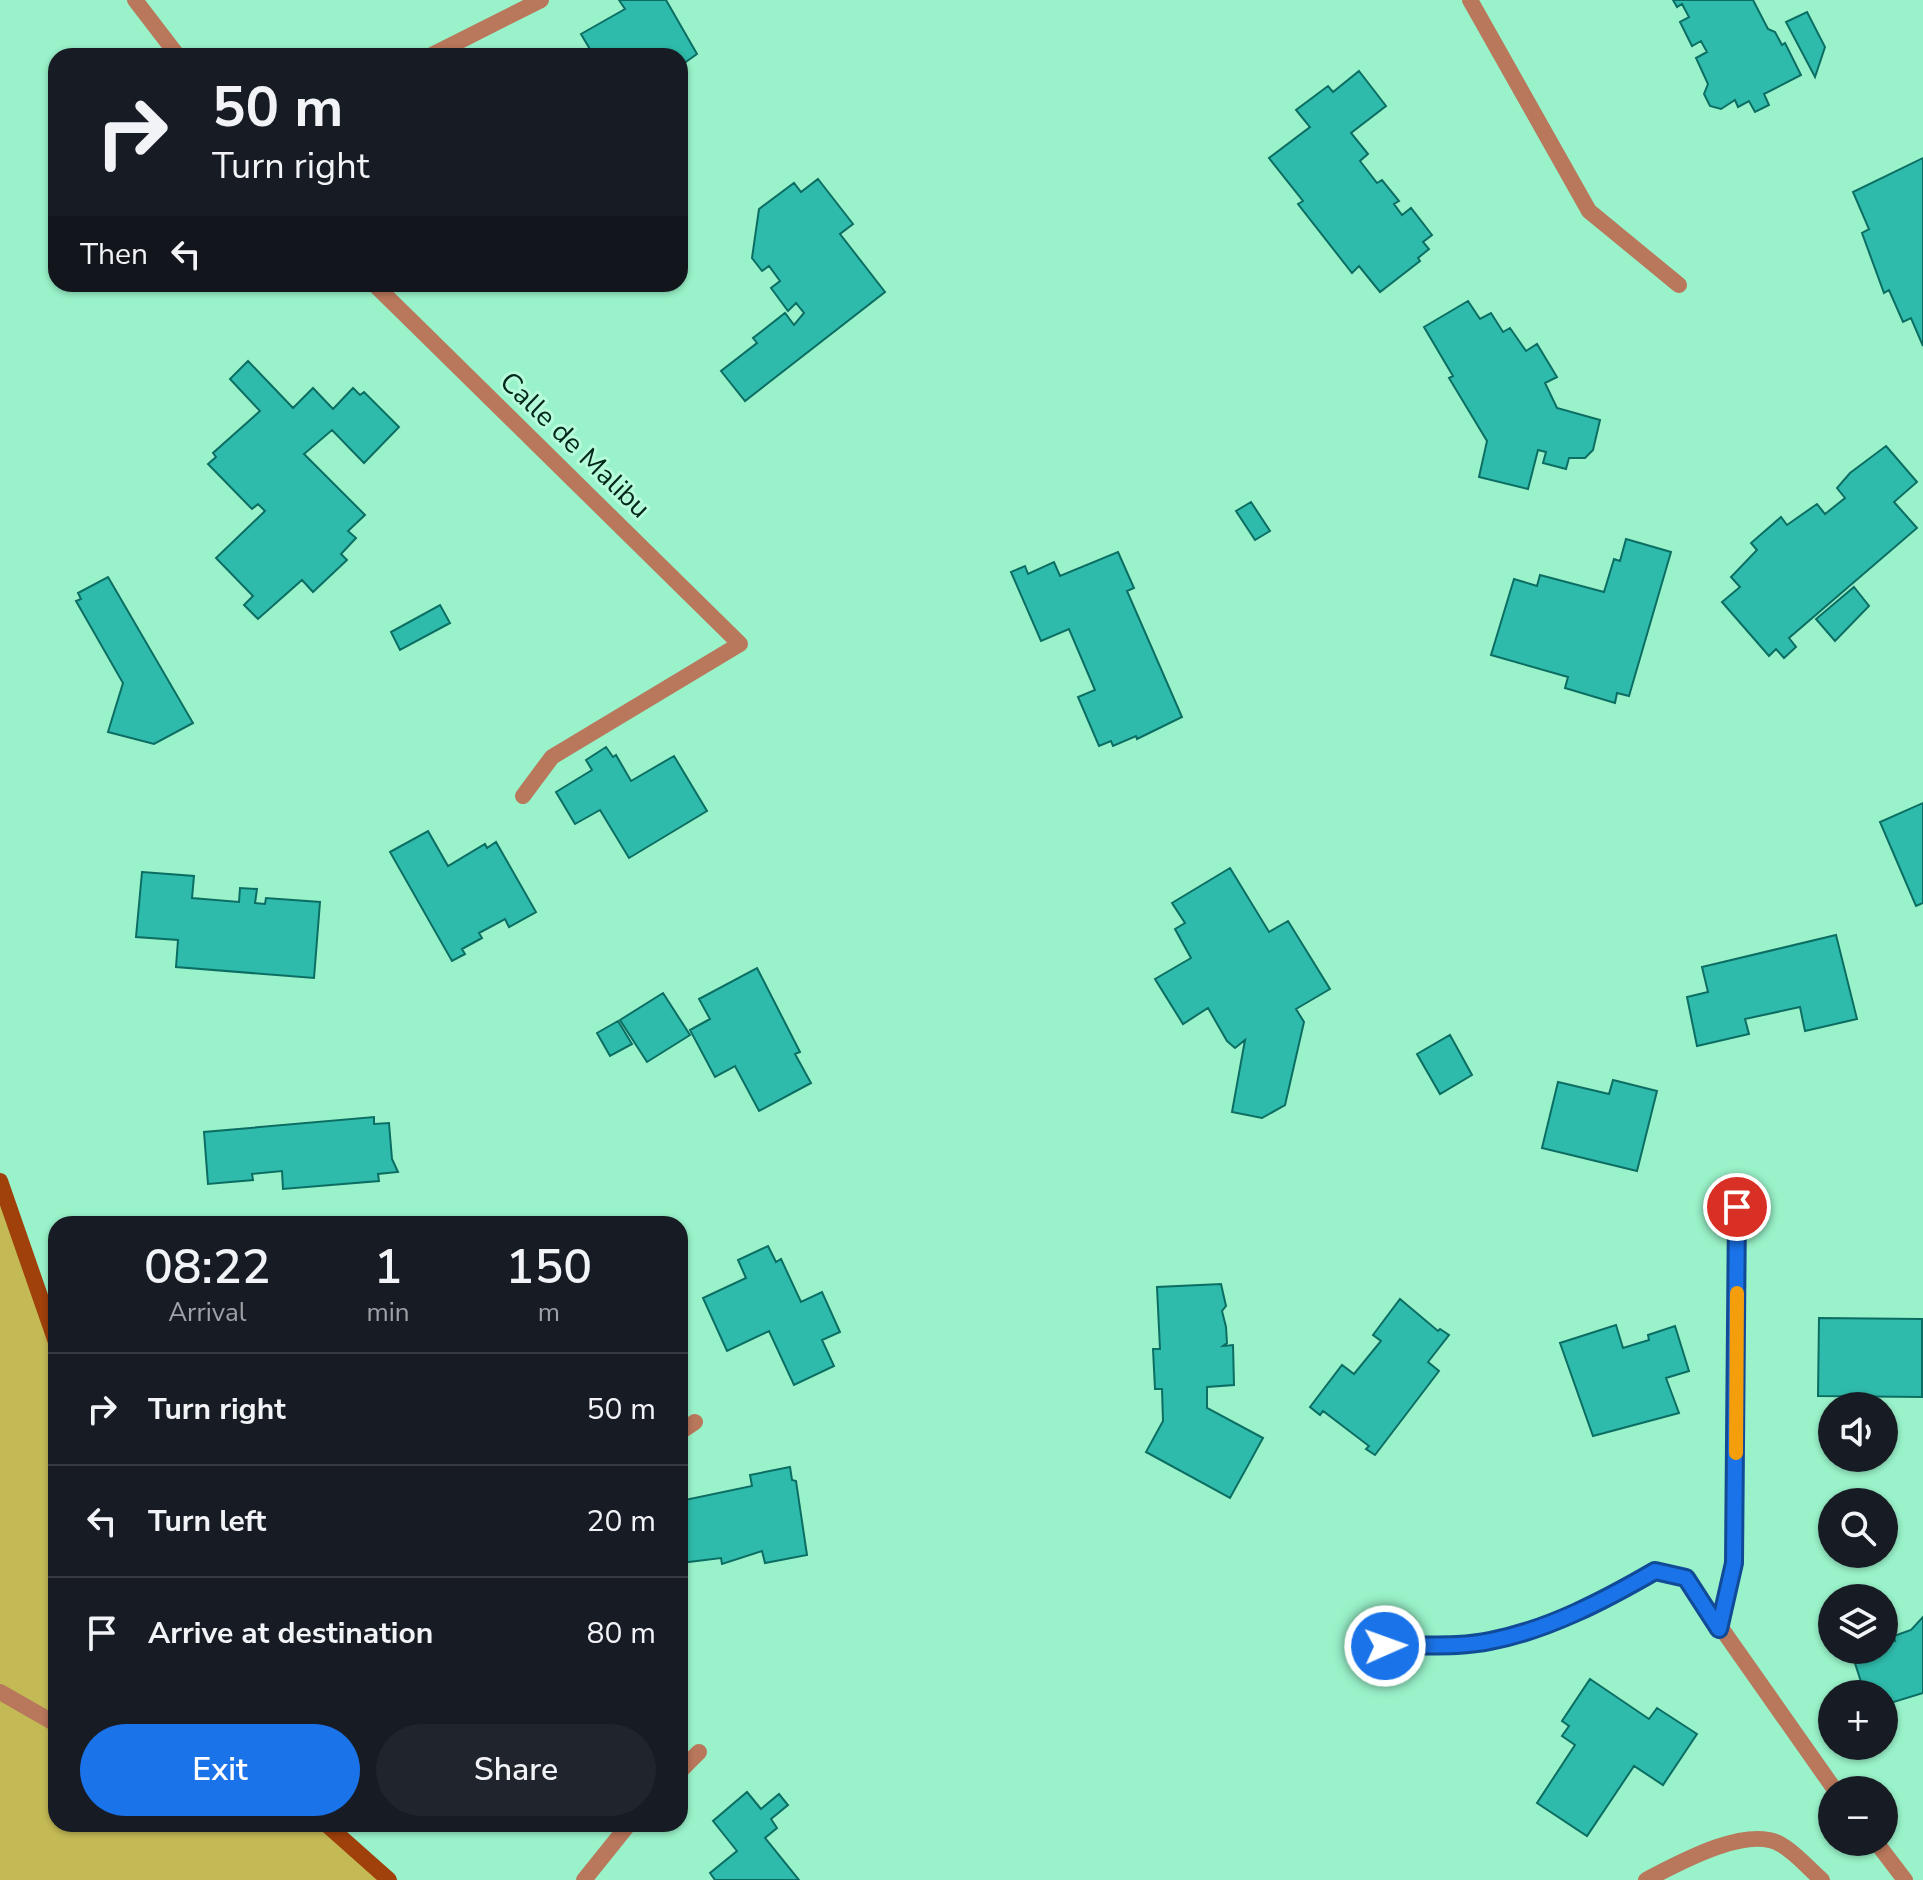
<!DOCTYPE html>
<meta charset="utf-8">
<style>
:root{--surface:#171b24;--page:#20242c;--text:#f1f3f6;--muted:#9ea1a6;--line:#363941;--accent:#1a73e8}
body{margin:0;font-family:"Nunito Sans",sans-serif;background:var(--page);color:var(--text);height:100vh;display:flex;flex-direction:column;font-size:30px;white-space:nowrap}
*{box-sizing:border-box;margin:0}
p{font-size:26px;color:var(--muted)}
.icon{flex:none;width:44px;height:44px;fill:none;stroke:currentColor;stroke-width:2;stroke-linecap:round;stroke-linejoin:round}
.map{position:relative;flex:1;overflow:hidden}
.details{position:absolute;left:48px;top:1216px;width:640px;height:616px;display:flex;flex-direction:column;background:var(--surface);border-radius:24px;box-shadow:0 2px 6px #0004}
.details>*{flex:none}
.banner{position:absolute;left:48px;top:48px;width:640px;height:244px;border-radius:24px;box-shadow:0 2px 6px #0004;background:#171b24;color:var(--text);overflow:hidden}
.controls{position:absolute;left:1818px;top:1392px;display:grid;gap:16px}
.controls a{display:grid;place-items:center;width:80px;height:80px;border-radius:50%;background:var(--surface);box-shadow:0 2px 6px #0004;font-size:40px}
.pin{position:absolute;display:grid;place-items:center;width:68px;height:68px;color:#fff;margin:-34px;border:4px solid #fff;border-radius:50%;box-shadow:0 2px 8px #0007}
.me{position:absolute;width:88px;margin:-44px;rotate:88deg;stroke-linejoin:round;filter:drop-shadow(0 0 6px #0008)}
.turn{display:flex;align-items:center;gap:28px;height:168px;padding:0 32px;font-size:36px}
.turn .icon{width:104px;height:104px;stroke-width:2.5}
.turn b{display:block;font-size:56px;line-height:68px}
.then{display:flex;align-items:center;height:76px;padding:0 32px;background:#0003;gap:16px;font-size:30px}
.eta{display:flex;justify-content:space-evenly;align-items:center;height:136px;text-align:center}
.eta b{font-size:48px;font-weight:600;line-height:56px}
.action{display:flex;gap:16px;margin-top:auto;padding:16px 32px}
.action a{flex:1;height:92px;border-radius:48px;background:var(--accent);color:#fff;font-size:32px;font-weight:600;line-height:92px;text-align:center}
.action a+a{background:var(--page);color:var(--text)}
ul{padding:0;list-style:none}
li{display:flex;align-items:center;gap:24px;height:112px;padding:0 32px;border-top:2px solid var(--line)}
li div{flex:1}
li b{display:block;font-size:30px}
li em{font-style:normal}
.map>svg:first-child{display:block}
.green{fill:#c4ba55}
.building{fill:#2fbbab;stroke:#0c6e63;stroke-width:2}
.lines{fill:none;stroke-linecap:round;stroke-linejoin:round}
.lane{stroke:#b9775b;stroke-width:16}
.street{stroke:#b9775b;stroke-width:16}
.secondary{stroke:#a0400b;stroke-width:16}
.route-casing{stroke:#114b97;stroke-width:20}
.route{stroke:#1a73e8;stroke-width:14}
.slow{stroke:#f59e0b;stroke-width:14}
.labels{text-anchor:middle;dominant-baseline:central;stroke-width:6;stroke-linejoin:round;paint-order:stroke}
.street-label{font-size:28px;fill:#01281a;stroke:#b6fbda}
</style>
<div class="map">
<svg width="1923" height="1880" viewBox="0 0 1923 1880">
<rect width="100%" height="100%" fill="#99f2c9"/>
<path class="green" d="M 0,1181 L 56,1342 L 56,1824 L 326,1824 L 389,1880 L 0,1880 Z"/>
<path class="building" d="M 619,0 L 666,0 L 697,54 L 680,66 L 680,56 L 594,56 L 581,34 L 625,9 Z
M 1673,0 L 1753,0 L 1768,29 L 1775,32 L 1782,45 L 1785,43 L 1801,75 L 1764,94 L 1769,105 L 1755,112 L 1749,101 L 1738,107 L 1735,100 L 1721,109 L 1710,106 L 1704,94 L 1708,84 L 1696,58 L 1707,52 L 1701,41 L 1692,46 L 1680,22 L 1689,17 L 1682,4 L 1677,7 Z
M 1807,12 L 1825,47 L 1815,77 L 1786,22 Z
M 1359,71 L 1386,106 L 1351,133 L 1368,154 L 1360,161 L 1377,183 L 1382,180 L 1399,201 L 1394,204 L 1402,215 L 1411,208 L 1432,235 L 1423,242 L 1429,249 L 1418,258 L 1420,261 L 1380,292 L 1359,266 L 1352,273 L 1298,204 L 1303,201 L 1269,158 L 1310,127 L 1296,110 L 1328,86 L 1333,92 Z
M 1923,158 L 1923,346 L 1911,318 L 1903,322 L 1889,290 L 1884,293 L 1862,233 L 1869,229 L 1853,192 Z
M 818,179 L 853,224 L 840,234 L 885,292 L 745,401 L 721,371 L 757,343 L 753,338 L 785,313 L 794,325 L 804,313 L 796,303 L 788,311 L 771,288 L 780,281 L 769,266 L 762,271 L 752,258 L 759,209 L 794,183 L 801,192 Z
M 1468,301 L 1480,319 L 1491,313 L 1503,332 L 1510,328 L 1526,351 L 1537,344 L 1557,377 L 1545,383 L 1557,408 L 1600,420 L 1593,450 L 1585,458 L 1569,458 L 1566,469 L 1543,463 L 1546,452 L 1538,450 L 1528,489 L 1479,477 L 1487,441 L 1449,378 L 1453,376 L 1424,327 Z
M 248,361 L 293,408 L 313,388 L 333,409 L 353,388 L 360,395 L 364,392 L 399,427 L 364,463 L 332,430 L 304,454 L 365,515 L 348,531 L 356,538 L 341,554 L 347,560 L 313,592 L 302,580 L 258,619 L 244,605 L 253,596 L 216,558 L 265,511 L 258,504 L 252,509 L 208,464 L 216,457 L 213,453 L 260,411 L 230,379 Z
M 1886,446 L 1917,482 L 1894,502 L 1917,528 L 1789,638 L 1796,647 L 1784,658 L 1776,649 L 1769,656 L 1722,602 L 1740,587 L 1731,577 L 1757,550 L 1751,543 L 1781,517 L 1787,525 L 1817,504 L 1825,514 L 1845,498 L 1837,488 L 1850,473 Z
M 1251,502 L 1270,531 L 1255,540 L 1236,511 Z
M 1626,539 L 1671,552 L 1629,696 L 1617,693 L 1615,703 L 1565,688 L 1568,677 L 1491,655 L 1514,579 L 1537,586 L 1540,575 L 1604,592 L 1614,559 L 1620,561 Z
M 1118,552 L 1134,588 L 1127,591 L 1182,717 L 1137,739 L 1136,736 L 1113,746 L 1111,741 L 1099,746 L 1078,697 L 1095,690 L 1069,629 L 1041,641 L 1011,572 L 1025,566 L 1028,574 L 1054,562 L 1060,576 Z
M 108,577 L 193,723 L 154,744 L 108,732 L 123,683 L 76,601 L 81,599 L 78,593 Z
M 1854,587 L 1869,606 L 1835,641 L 1816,619 Z
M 440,605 L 450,623 L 400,650 L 391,632 Z
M 606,747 L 613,757 L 616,755 L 631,781 L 674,756 L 707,811 L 629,858 L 600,810 L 575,824 L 556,792 L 592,770 L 586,760 Z
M 1923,803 L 1923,903 L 1916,906 L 1880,822 Z
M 428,831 L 448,866 L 485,844 L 487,848 L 496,842 L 536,912 L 509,927 L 505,919 L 479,933 L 482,938 L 462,949 L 465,954 L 452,961 L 390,852 Z
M 1230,868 L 1269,932 L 1288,921 L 1330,989 L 1296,1009 L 1304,1022 L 1285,1105 L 1262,1118 L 1232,1112 L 1245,1040 L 1235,1048 L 1227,1041 L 1208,1008 L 1183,1024 L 1155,979 L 1191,958 L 1175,929 L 1185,923 L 1172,903 Z
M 142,872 L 194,876 L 192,898 L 239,902 L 240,888 L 257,889 L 255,903 L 265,904 L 266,898 L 320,902 L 314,978 L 176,967 L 178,940 L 136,937 Z
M 1836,935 L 1857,1019 L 1805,1031 L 1800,1007 L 1745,1019 L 1749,1034 L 1697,1046 L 1687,997 L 1708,992 L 1702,967 Z
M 757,968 L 800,1052 L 795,1054 L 811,1083 L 759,1111 L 735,1066 L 715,1077 L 690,1030 L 710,1019 L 699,999 Z
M 663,993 L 690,1035 L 647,1062 L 620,1020 Z
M 618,1021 L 632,1044 L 610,1056 L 597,1033 Z
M 1450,1035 L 1472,1075 L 1440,1094 L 1417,1054 Z
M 1613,1080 L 1657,1091 L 1637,1171 L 1542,1148 L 1558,1082 L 1609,1094 Z
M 374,1117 L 374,1124 L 389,1123 L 392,1159 L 398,1172 L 378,1174 L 379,1181 L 283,1189 L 282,1171 L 252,1174 L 253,1180 L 208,1184 L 204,1132 Z
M 768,1246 L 776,1262 L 781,1259 L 801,1302 L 822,1292 L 840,1332 L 822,1340 L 834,1366 L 794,1385 L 769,1331 L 727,1351 L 703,1298 L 746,1278 L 738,1260 Z
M 1221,1284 L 1226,1306 L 1222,1311 L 1226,1327 L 1227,1343 L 1223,1346 L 1233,1345 L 1234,1385 L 1207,1387 L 1207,1408 L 1263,1438 L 1230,1498 L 1146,1452 L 1163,1421 L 1162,1389 L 1155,1389 L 1153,1349 L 1160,1349 L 1157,1287 Z
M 1400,1299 L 1438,1331 L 1440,1329 L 1449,1335 L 1428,1362 L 1439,1371 L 1375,1455 L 1366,1449 L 1369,1446 L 1323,1411 L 1320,1415 L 1310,1407 L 1342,1365 L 1354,1374 L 1381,1341 L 1373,1335 Z
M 1819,1318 L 1922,1319 L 1922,1397 L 1818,1396 Z
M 1616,1325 L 1623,1348 L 1649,1340 L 1648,1335 L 1675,1326 L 1689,1371 L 1666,1378 L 1679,1413 L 1593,1436 L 1560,1343 Z
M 790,1467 L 792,1480 L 796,1481 L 807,1555 L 765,1563 L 762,1551 L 722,1564 L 721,1558 L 680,1563 L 680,1501 L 752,1486 L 750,1475 Z
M 1923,1617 L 1923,1693 L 1884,1705 L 1884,1694 L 1865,1694 L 1852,1654 L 1884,1650 L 1884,1644 L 1895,1641 L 1894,1636 L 1911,1630 Z
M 1590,1679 L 1649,1719 L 1657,1708 L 1697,1734 L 1663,1785 L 1634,1766 L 1587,1836 L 1537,1803 L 1575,1745 L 1562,1736 L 1569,1726 L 1562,1721 Z
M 747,1792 L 761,1809 L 779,1794 L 788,1805 L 771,1819 L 777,1828 L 765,1838 L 799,1880 L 715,1880 L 710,1873 L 737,1851 L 713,1821 Z"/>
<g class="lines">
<path class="lane" d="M 680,1432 L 695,1422
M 0,1692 L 56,1724
M 680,1771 L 699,1752
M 584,1880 L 629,1824"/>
<path class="street" d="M 135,0 L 178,56
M 1470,0 L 1589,211 L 1679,285
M 430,56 L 541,0
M 374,284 L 740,644 L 552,757 L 523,796
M 1719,1629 L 1734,1563 L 1737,1207
M 1385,1646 C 1419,1645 1457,1648 1490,1641 C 1548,1630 1605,1600 1655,1571 L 1686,1578 L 1835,1790
M 1876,1842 L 1905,1880
M 1646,1880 C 1677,1864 1746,1825 1780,1844 C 1795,1852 1809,1869 1822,1880"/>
<path class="secondary" d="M 0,1181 L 56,1342
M 326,1824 L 389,1880"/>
</g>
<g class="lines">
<g class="route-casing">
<path id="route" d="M 1385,1646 C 1419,1644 1457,1648 1490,1641 C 1548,1630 1605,1600 1655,1571 L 1686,1578 L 1719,1629 L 1734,1563 L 1737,1207"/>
</g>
<use href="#route" class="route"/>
<path class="slow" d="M 1736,1453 L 1737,1293"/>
</g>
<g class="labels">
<g class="street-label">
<text transform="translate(575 445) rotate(44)">Calle de Malibu</text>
</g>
</g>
</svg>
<div class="controls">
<a><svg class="icon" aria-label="sound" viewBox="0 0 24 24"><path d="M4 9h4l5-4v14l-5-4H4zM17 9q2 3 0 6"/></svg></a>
<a><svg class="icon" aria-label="search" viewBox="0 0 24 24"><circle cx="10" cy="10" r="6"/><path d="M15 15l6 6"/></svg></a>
<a><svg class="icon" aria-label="layers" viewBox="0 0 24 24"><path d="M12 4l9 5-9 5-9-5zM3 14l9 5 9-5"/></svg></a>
<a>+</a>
<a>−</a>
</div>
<div class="pin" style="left:1737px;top:1207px;background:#d93025"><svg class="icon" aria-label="arrive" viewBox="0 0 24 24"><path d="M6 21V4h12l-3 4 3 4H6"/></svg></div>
<svg class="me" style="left:1385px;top:1646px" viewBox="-20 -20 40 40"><circle r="17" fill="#1a73e8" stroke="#fff" stroke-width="3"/><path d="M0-11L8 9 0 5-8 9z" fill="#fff"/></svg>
<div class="banner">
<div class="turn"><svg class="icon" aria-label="right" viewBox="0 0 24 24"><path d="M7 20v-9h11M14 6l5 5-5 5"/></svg><div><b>50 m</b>Turn right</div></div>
<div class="then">Then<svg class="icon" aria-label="left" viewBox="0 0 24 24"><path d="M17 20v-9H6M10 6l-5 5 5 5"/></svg></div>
</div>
<section class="details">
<div class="eta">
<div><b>08:22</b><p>Arrival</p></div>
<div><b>1</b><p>min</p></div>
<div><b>150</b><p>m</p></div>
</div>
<ul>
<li><svg class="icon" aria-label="right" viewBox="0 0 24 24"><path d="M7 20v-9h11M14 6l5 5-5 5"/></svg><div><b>Turn right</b></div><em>50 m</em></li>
<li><svg class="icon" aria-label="left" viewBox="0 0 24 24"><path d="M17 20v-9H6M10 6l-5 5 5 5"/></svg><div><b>Turn left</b></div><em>20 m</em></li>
<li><svg class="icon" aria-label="arrive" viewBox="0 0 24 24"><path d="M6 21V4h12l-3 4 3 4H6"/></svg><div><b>Arrive at destination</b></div><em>80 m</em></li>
</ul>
<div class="action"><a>Exit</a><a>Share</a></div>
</section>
</div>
